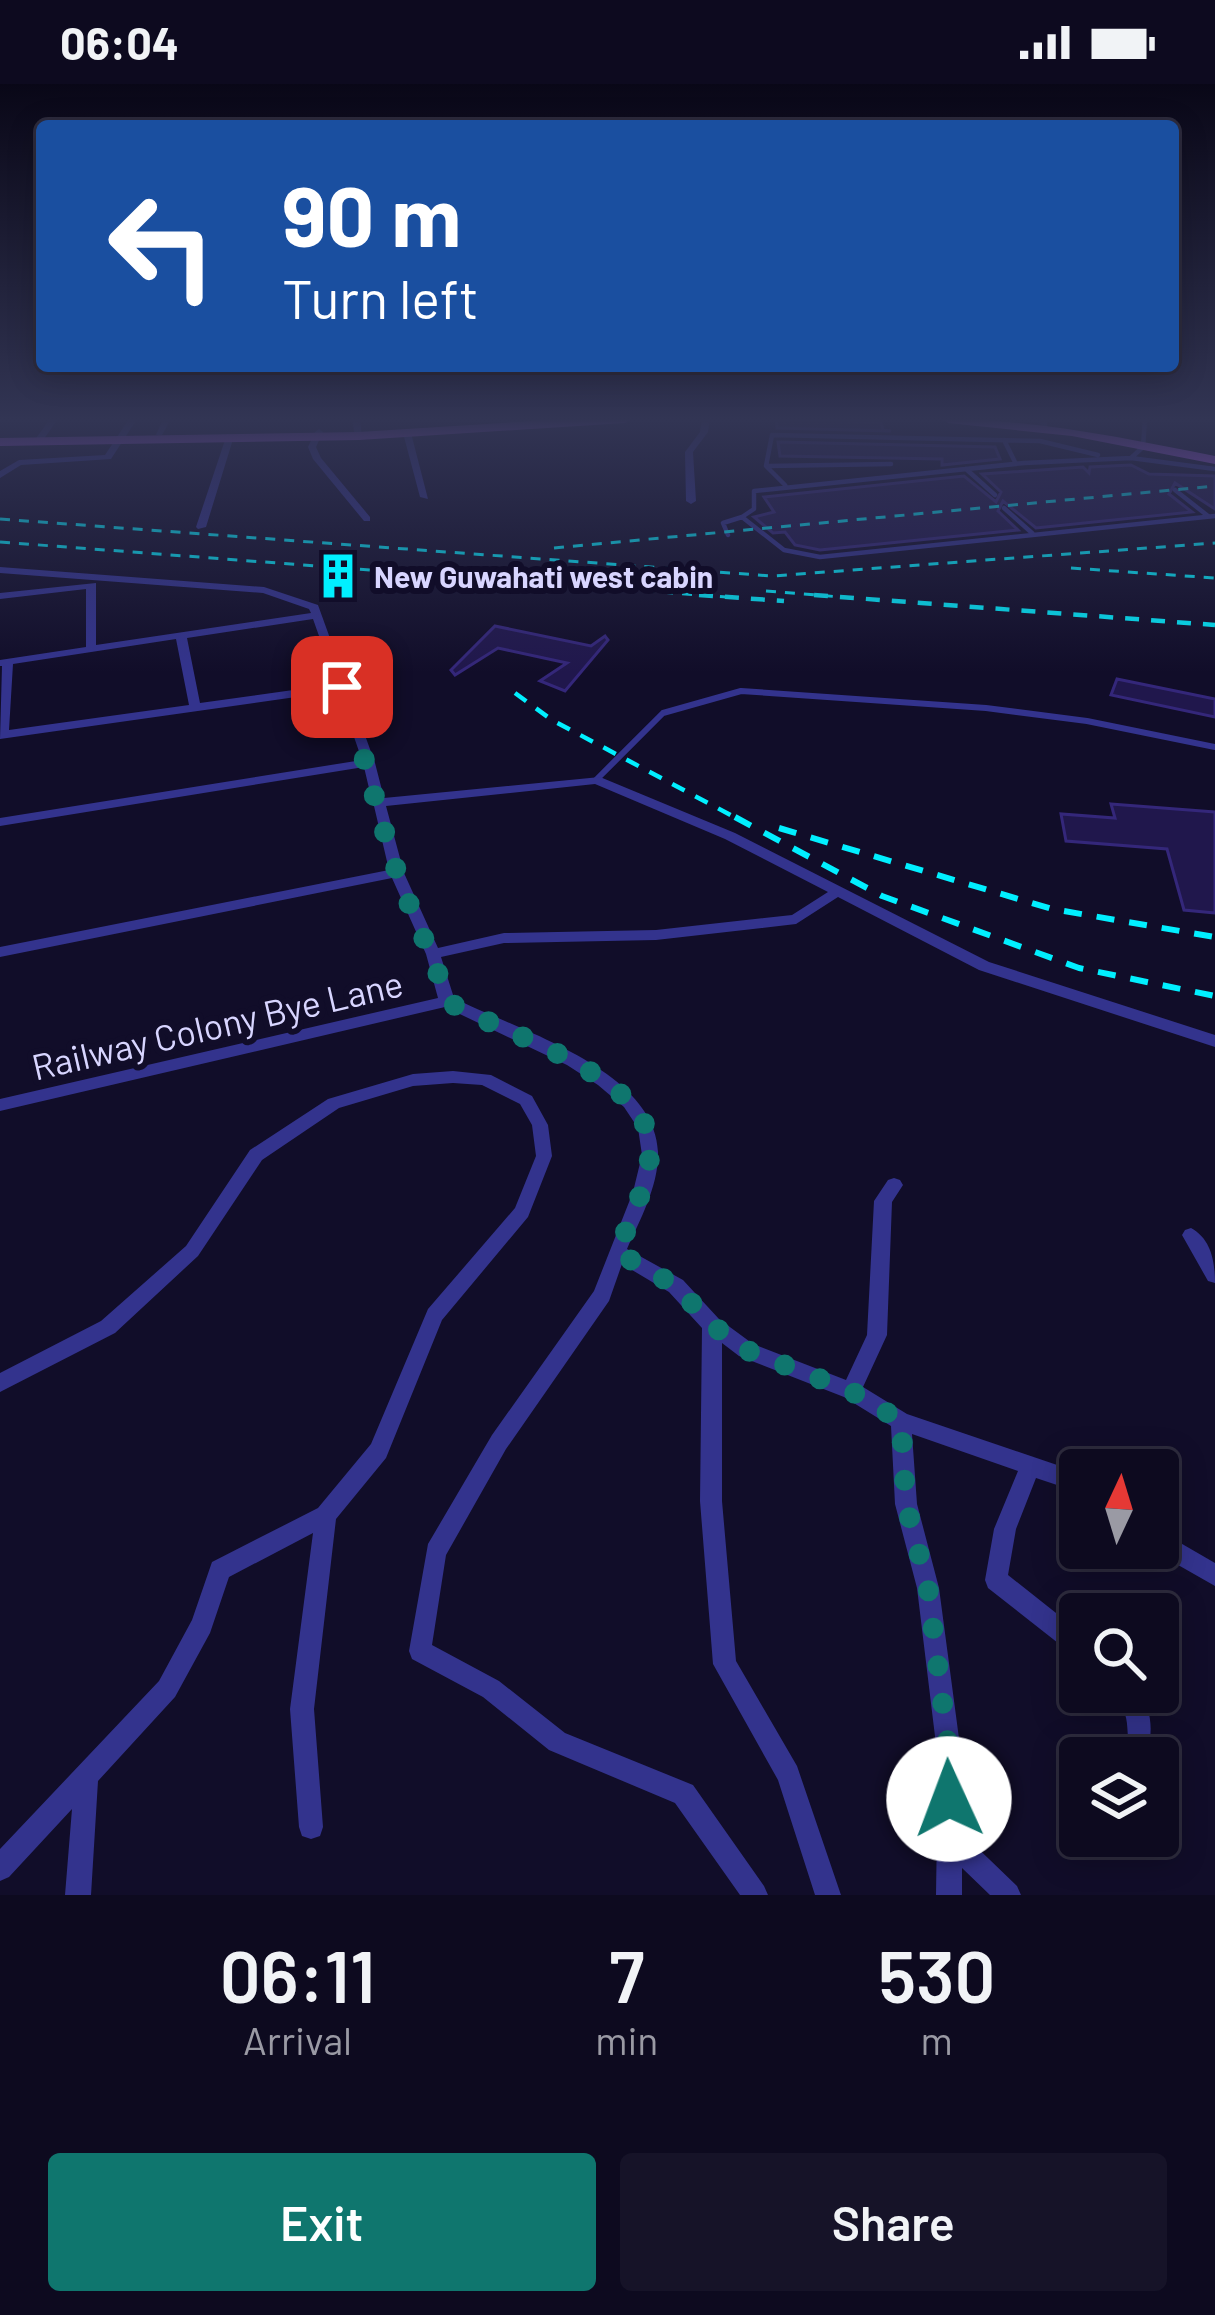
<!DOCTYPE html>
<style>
:root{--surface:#0d0a1f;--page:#161328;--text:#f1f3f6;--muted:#9a9aa4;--line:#2d2b3d;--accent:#0f766e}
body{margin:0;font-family:Barlow,sans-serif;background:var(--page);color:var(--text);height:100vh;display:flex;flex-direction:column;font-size:45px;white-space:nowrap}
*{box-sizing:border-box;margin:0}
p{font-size:39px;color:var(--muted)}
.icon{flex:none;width:66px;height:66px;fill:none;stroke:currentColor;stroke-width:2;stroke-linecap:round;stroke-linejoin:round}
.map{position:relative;height:1811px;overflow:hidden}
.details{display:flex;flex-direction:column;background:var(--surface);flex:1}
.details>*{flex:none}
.top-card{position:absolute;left:36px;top:36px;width:1143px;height:252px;border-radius:12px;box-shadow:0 6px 30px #0003,0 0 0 3px var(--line);background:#1a4fa0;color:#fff;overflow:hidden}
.needle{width:78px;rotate:4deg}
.tools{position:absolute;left:1059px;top:1365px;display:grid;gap:24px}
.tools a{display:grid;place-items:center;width:120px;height:120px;border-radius:12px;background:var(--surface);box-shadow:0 6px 30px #0003,0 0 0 3px var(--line);font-size:60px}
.pin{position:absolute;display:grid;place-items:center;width:102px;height:102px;color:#fff;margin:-51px;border-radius:24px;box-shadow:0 6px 18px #0006}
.me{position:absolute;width:132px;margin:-66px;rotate:358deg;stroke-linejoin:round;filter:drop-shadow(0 0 9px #0008)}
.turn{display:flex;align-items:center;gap:42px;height:252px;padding:0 48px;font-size:54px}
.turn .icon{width:156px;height:156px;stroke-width:2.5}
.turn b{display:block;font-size:84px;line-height:102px}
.eta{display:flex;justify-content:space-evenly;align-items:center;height:204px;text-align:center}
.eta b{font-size:72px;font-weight:600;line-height:84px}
.cta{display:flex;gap:24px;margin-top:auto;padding:24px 48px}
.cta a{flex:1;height:138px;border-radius:12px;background:var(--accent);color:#fff;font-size:48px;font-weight:600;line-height:138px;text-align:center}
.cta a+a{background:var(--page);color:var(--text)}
.status{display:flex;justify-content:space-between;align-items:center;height:84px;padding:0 60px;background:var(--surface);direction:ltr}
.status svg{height:33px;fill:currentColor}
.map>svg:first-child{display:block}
.building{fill:#20174c;stroke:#34277a;stroke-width:3}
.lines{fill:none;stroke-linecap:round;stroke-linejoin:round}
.service-far1{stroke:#33338d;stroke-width:4.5}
.service{stroke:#33338d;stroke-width:6}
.minor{fill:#33338d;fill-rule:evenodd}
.primary{fill:#bc5cff;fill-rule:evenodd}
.rail-far2{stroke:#01efff;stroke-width:3;stroke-dasharray:10 9;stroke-linecap:butt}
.rail-far1{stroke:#01efff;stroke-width:4.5;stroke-dasharray:14 12;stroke-linecap:butt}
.rail{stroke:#01efff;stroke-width:6;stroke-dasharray:18 15;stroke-linecap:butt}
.route{stroke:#0f766e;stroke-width:21;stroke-dasharray:0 37.8}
.labels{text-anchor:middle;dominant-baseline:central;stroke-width:12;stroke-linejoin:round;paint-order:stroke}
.far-poi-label{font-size:30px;font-weight:bold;fill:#d8d5ff;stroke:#110d29;text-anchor:start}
.street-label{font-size:36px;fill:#d8d5ff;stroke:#110d29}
</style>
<div class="status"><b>06:04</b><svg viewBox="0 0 49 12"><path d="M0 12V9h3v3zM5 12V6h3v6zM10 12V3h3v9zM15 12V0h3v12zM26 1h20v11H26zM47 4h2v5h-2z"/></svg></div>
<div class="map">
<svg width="1215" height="1811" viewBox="0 0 1215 1811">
<rect width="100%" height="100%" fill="#110d29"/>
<path class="building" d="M 776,335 L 881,338 L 883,346 L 891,347 L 777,344 Z
M 778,358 L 995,363 L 1000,375 L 942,381 L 942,375 L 780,372 Z
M 1131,381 L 1149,390 L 1215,392 L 1215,425 L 1175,399 L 1169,410 L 1192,428 L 1036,444 L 1003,417 L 998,427 L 1018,446 L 820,466 L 795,461 L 785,448 L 773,449 L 754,433 L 774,428 L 764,413 L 964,392 L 996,418 L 1001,408 L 982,390 L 1083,383 L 1089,389 L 1090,383 Z
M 495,542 L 591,562 L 605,552 L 608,556 L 565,607 L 540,597 L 567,579 L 498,564 L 455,591 L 451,586 Z
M 1117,595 L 1215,615 L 1215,633 L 1111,611 Z
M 1111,720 L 1215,728 L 1215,829 L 1184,826 L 1167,765 L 1066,757 L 1061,730 L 1115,734 Z"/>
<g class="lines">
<path class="service-far1" d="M 1145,335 L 1143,363 L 1131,374 L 1024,379 L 754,407 L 754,425 L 742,433 L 784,466 L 820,473 L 1215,432
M 1004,356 L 1016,380
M 1131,374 L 1215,385
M 768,382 L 891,380
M 966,385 L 995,411
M 785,401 L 766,382 L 772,351 L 1040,357 L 1098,371
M 1175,406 L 1208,432
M 1004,424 L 1032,449
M 728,451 L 723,439 L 742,433"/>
<path class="service" d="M 596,696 L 663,629 L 741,607 L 986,624 L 1087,637 L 1215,663"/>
<path class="minor" d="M 50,335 L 58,335 L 41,359 L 35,359 L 34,357 Z
M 129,335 L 137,335 L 111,375 L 21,381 L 0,394 L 0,387 L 19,376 L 105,371 Z
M 163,335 L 171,335 L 162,351 L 156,351 Z
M 352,335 L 360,335 L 362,354 L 355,352 Z
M 702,335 L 710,335 L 708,348 L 693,368 L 696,417 L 691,420 L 686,417 L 685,368 L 700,348 Z
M 1039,335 L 1047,335 L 1047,343 L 1041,343 Z
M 319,345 L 323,348 L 316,363 L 321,374 L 370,433 L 370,437 L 364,437 L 313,375 L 308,363 L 315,348 Z
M 407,346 L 411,349 L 428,415 L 420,413 L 403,349 Z
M 227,350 L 234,352 L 206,443 L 198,445 L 196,443 Z
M 0,483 L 264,503 L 318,521 L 375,679 L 384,714 L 600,693 L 735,749 L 989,878 L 1215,951 L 1215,963 L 979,886 L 838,813 L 796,840 L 656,856 L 504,859 L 441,873 L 454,914 C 516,946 655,985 658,1068 C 659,1101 640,1136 627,1165 L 683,1196 L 719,1235 L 753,1260 L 846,1296 L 867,1251 L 874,1117 L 888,1096 L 894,1094 L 900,1096 L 903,1101 L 892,1118 L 887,1251 L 863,1303 L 907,1330 L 1063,1383 L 1080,1393 L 1080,1415 L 1057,1401 L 1036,1394 L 1016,1445 L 1008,1491 L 1080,1548 L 1080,1573 L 1072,1570 L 988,1504 L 985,1496 L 994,1445 L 1018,1387 L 912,1350 L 917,1420 L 939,1504 L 962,1677 L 962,1749 L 1017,1802 L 1021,1811 L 990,1811 L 962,1784 L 962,1811 L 936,1811 L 938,1677 L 917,1504 L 895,1420 L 891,1342 L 844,1313 L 739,1272 L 722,1259 L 722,1417 L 736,1577 L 797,1682 L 841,1811 L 815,1811 L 778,1696 L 713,1580 L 700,1417 L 702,1244 L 669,1208 L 622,1180 L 609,1217 L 506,1365 L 446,1471 L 432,1561 L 499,1597 L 565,1649 L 693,1701 L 764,1802 L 768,1811 L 740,1811 L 675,1719 L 549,1666 L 483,1613 L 412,1575 L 409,1567 L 428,1460 L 492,1351 L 594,1207 L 633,1108 L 642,1071 L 638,1044 L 624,1023 L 598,1001 L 567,981 L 445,923 L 0,1027 L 0,1015 L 438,914 L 426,870 L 392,794 L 0,873 L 0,863 L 389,786 L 374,722 L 371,719 L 372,717 L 364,683 L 0,742 L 0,734 L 362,676 L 338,607 L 0,655 L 2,582 L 0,582 L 0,576 L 86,563 L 86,505 L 0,515 L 0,509 L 96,499 L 96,561 L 311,529 L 309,525 L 263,509 L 0,489 ZM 313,535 L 336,600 L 200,619 L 187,554 ZM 176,555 L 189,621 L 9,646 L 13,580 ZM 595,700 L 725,755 L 828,808 L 792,831 L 656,846 L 504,849 L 438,864 L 404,789 L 386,722 Z
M 453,987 L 491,991 L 532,1012 L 548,1041 L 552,1072 L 528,1133 L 442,1236 L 386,1374 L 336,1435 L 314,1625 L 323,1743 L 320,1752 L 311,1755 L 302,1752 L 299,1743 L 290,1625 L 313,1449 L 229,1493 L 210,1549 L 175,1613 L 98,1697 L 91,1811 L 65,1811 L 72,1725 L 9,1793 L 0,1797 L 0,1765 L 159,1597 L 192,1536 L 212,1478 L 318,1424 L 371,1360 L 428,1225 L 515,1124 L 536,1072 L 532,1041 L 520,1020 L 482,1001 L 453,999 L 413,1002 L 339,1024 L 262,1076 L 198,1172 L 115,1249 L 0,1308 L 0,1289 L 101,1237 L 186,1162 L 250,1066 L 328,1015 L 413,990 Z
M 1191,1144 C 1211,1155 1215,1177 1215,1199 L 1208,1197 L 1182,1151 L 1185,1146 Z
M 1158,1446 L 1215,1479 L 1215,1502 L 1150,1465 L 1158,1464 Z
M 1110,1608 L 1138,1608 C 1151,1621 1154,1649 1147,1665 L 1139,1669 L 1131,1665 C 1126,1654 1129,1642 1125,1630 C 1122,1622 1114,1616 1110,1608 Z"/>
<path class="primary" d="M 563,335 L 632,335 L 625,339 L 359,356 L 0,362 L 0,354 L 359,348 Z
M 941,335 C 1035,335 1124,354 1215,372 L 1215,380 L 1072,352 L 948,339 Z"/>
<path class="rail-far2" d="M 0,435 L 772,492 L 1215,459
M 0,458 L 739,514
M 554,464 L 1215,402
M 1071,484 L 1215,494
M 766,507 L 853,514"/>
<path class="rail-far1" d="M 699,511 L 784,517
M 814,511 L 1215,541
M 515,609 L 552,636 L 740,736"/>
<path class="rail" d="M 735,733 L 882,812 L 1079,884 L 1215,912
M 779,744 L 1052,825 L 1215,853"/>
</g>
<linearGradient id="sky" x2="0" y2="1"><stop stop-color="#090717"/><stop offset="0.57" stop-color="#323554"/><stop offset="1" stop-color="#323554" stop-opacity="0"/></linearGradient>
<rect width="1215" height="589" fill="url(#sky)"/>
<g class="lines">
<path class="route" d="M 342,603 C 363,663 376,724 396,785 C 411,830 434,871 447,917 C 501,950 659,993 650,1071 C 646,1104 630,1137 617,1168 L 676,1202 L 712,1241 L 746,1266 L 851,1307 L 901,1337 L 906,1420 L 928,1504 L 950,1677 L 949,1715"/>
</g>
<defs>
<g id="building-bare" transform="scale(3.6)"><path d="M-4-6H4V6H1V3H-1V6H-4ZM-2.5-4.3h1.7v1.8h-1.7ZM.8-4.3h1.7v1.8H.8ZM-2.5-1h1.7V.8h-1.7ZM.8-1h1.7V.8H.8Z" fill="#01efff" stroke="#110d29" stroke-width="2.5" paint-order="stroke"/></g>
</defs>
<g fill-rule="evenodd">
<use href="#building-bare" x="338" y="492"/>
</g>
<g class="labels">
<g class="far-poi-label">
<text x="374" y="492">New Guwahati west cabin</text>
</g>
<g class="street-label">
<text transform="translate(217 940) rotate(-13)">Railway Colony Bye Lane</text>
</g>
</g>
</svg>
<div class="tools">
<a><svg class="needle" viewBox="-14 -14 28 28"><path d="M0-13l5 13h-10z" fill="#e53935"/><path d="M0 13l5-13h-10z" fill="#9a9aa4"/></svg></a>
<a><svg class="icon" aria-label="search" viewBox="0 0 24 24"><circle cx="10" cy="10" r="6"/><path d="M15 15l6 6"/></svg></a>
<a><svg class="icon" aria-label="layers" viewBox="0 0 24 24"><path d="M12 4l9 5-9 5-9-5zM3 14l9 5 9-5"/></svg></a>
</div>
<div class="pin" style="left:342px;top:603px;background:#d93025"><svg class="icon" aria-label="arrive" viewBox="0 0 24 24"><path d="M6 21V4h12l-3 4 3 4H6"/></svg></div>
<svg class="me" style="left:949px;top:1715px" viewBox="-20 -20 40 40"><circle r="19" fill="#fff"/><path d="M0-13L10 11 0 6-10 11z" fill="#0f766e"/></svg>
<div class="top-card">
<div class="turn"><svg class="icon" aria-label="left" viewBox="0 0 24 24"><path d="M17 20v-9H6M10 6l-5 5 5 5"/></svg><div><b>90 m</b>Turn left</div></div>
</div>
</div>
<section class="details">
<div class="eta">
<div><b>06:11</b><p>Arrival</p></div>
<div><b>7</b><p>min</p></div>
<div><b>530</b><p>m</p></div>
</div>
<div class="cta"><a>Exit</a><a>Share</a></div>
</section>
